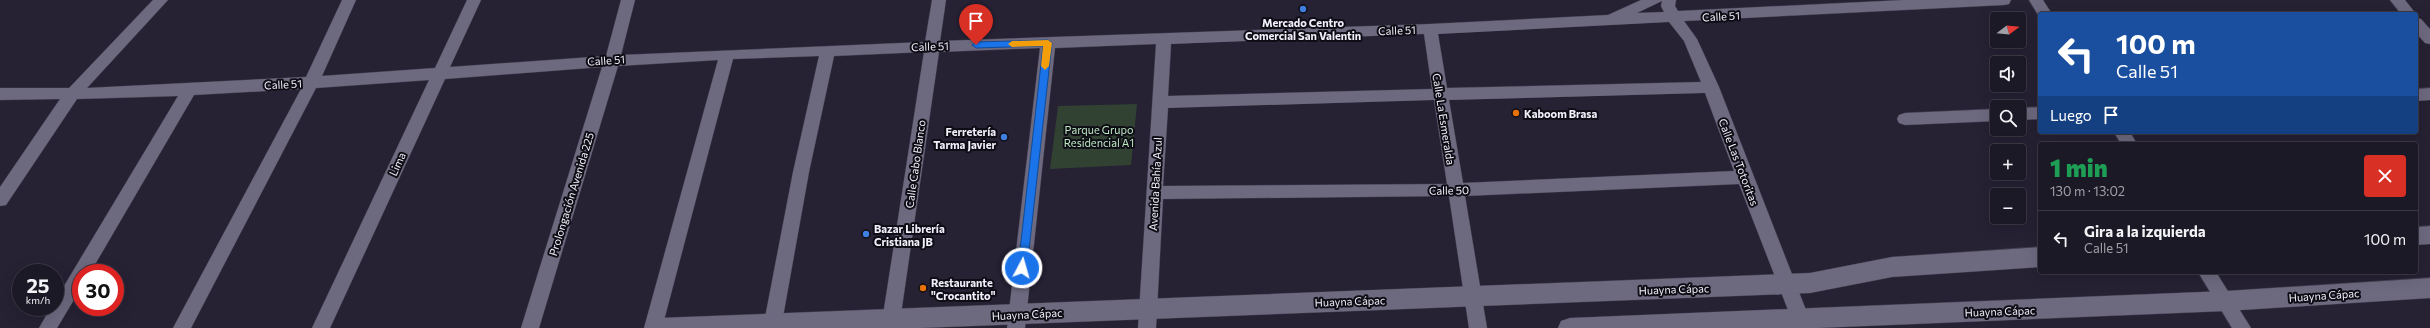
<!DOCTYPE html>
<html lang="es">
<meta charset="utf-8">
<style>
:root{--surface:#1c1926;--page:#25222e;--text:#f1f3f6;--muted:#a0a0a7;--line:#3a3843}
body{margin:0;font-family:Commissioner,sans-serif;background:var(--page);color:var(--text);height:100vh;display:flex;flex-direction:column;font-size:15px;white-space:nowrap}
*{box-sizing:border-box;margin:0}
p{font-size:13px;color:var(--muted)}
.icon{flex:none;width:22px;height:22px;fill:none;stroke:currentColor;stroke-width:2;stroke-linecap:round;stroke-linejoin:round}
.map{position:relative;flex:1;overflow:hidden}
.panel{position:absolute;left:2038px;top:142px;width:380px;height:132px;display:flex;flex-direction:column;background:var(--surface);border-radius:4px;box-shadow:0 4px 16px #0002,0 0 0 1px var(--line)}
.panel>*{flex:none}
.hud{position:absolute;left:2038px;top:12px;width:380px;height:122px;border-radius:4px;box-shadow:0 4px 16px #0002,0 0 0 1px var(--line);background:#1a4fa0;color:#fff;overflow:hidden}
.needle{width:26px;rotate:74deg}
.buttons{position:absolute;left:1990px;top:12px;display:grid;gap:8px}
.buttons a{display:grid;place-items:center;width:36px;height:36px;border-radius:4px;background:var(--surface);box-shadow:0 4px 16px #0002,0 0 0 1px var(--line);font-size:20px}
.speed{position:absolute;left:12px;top:264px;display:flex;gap:8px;font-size:20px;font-weight:700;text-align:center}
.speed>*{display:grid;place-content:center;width:52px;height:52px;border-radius:50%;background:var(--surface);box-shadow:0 4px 16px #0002,0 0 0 1px var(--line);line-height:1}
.speed small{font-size:10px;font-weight:400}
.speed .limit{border:6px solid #d22;background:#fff;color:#111}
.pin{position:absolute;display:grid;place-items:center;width:34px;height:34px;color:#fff;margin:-41px -17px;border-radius:50% 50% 50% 0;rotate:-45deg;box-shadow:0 0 4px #0007}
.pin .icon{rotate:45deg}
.me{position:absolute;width:44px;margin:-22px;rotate:6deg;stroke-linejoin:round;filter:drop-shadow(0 0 3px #0008)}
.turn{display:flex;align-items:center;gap:14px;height:84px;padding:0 12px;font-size:18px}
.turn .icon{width:52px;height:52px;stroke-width:2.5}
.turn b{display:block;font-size:28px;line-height:34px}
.then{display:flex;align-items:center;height:38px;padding:0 12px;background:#0003;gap:8px;font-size:15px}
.round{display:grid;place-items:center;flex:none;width:42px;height:42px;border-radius:4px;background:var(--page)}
.headline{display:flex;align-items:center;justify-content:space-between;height:68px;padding:0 12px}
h1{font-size:24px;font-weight:800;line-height:30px;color:#1e9e55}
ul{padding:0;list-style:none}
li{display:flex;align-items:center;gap:12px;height:56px;padding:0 12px;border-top:1px solid var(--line)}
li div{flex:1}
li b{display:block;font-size:15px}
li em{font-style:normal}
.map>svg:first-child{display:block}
.green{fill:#314233}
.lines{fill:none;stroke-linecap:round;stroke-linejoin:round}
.minor-casing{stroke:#413d4c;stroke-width:1}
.secondary-casing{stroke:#413d4c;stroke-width:1}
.minor{fill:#6d697f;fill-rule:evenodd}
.secondary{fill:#6d697f;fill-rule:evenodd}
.route{fill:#1a73e8;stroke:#114b97}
.slow{fill:#f59e0b}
.shop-dot{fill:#3f7fe0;stroke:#0e0c14;stroke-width:1.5}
.food-dot{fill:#e8710a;stroke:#0e0c14;stroke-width:1.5}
.labels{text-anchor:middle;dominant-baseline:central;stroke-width:4;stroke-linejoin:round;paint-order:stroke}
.street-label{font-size:11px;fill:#f2f0fc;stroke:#0e0c14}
.poi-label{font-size:11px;font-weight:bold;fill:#f2f0fc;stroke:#0e0c14;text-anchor:start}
.park-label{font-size:11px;fill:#bde9c2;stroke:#0e0c14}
</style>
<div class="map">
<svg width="2430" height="328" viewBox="0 0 2430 328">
<rect width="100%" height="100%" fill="#262133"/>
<path class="green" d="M 1137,104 L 1131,165 L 1050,169 L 1058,106 Z"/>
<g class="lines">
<g class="minor-casing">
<path id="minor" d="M 153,0 L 168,0 L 87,88 L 306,77 L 342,0 L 356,0 L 322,76 L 435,68 L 467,0 L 481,0 L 450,67 L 606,56 L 621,0 L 635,0 L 621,55 L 925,42 L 932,0 L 946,0 L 940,41 L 1430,24 L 1608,15 L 1641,0 L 1676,0 L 1675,6 L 1678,11 L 1904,0 L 2011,0 L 2009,4 L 2004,5 L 1684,21 L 1697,39 L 1719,87 L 1813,328 L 1795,328 L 1739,184 L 1465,196 L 1487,328 L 1469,328 L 1449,196 L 1163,199 L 1156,328 L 1138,328 L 1156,44 L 1055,48 L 1025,328 L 1007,328 L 1040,48 L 939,52 L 899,328 L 881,328 L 924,52 L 834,56 L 809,172 L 781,328 L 763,328 L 793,172 L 819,56 L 733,59 L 662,328 L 644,328 L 718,60 L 618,66 L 539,328 L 521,328 L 602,67 L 445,79 L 330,328 L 312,328 L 429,80 L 316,88 L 191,328 L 173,328 L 301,89 L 194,95 L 90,273 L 81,273 L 81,288 L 57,328 L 39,328 L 51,307 L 55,307 L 55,301 L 178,96 L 77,99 L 6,205 L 0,206 L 0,187 L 60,99 L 0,100 L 0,88 L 69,88 ZM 1662,1 L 1661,6 L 1664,12 L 1637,13 ZM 1669,22 L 1684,41 L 1701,82 L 1447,88 L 1438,34 ZM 1424,34 L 1432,89 L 1168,96 L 1171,44 ZM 1705,93 L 1734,171 L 1463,183 L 1449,100 ZM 1434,100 L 1447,184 L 1163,186 L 1168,108 Z
M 2029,0 L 2043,0 L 2052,14 L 2040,14 L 2040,18 Z
M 2390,0 L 2405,0 L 2416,14 L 2401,14 Z
M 2416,18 L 2421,19 L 2430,29 L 2430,44 L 2425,43 L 2416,33 Z
M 2430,88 L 2430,100 L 2416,101 L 2416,89 Z
M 2040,107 L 2040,119 L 2019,120 L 2019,108 Z
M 1997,109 L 1997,121 L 1905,125 L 1899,123 L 1897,119 L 1899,115 L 1905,113 Z
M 2114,132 L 2130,132 L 2137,144 L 2121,144 Z
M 2198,272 L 2216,272 L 2251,328 L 2232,328 Z"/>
</g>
<g class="secondary-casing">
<path id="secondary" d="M 2430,226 L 2430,244 L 2416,245 L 2416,227 Z
M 2040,247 L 2040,267 L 1892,277 L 1810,293 L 921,328 L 647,328 L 650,321 L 659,318 L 1810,273 L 1892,257 Z
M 2430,278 L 2430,298 L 2226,311 L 1818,328 L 1558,328 L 1561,321 L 1570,318 L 2226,291 Z"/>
</g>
<use href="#minor" class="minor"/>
<use href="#secondary" class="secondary"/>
</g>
<path class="route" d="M 1048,40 L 1052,43 L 1027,268 L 1022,272 L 1018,268 L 1043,46 L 976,48 L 972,45 L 976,42 Z"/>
<path class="slow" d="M 1048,40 L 1052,43 L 1049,66 L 1045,70 L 1041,66 L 1043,46 L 1012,47 L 1008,44 L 1012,41 Z"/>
<g class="shop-dot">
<circle cx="1303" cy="9" r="4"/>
<circle cx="1004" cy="137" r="4"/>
<circle cx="866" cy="234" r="4"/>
</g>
<g class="food-dot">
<circle cx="1516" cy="113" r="4"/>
<circle cx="923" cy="288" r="4"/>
</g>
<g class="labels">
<g class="street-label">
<text transform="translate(1721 16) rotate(-3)">Calle 51</text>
<text transform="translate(1397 30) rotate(-2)">Calle 51</text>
<text transform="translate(930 46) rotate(-2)">Calle 51</text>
<text transform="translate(606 60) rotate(-4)">Calle 51</text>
<text transform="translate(283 84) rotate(-3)">Calle 51</text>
<text transform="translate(1444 119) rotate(81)">Calle La Esmeralda</text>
<text transform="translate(1739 162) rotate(69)">Calle Las Totoritas</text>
<text transform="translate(397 164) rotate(-65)">Lima</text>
<text transform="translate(915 164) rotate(-82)">Calle Cabo Blanco</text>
<text transform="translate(1155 184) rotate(-87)">Avenida Bahía Azul</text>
<text transform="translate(1449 190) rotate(-1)">Calle 50</text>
<text transform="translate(571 194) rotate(-73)">Prolongación Avenida 225</text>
<text transform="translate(1674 289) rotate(-2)">Huayna Cápac</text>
<text transform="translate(2324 295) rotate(-4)">Huayna Cápac</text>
<text transform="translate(1350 301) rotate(-2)">Huayna Cápac</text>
<text transform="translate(2000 311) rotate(-2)">Huayna Cápac</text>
<text transform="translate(1027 314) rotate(-3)">Huayna Cápac</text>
</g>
<g class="poi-label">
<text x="1303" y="22" text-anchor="middle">Mercado Centro<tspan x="1303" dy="13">Comercial San Valentin</tspan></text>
<text x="1524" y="113">Kaboom Brasa</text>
<text x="996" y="131" text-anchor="end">Ferretería<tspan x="996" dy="13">Tarma Javier</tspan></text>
<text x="874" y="228">Bazar Librería<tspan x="874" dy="13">Cristiana JB</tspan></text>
<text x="931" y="282">Restaurante<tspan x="931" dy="13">"Crocantito"</tspan></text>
</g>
<g class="park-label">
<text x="1099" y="129">Parque Grupo<tspan x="1099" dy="13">Residencial A1</tspan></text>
</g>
</g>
</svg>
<div class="buttons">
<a><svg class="needle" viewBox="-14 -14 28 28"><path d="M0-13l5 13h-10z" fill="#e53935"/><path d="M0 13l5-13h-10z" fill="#a0a0a7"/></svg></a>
<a><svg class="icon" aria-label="sound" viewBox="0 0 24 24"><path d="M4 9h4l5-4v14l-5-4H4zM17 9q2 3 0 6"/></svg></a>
<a><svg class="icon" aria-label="search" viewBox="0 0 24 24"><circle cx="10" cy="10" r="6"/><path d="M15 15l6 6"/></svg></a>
<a>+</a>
<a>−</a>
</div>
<div class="speed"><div>25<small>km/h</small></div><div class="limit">30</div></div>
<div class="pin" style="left:976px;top:45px;background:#d93025"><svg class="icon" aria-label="arrive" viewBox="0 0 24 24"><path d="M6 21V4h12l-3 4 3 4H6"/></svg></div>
<svg class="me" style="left:1022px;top:268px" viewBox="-20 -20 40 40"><circle r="17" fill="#1a73e8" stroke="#fff" stroke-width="3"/><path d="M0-11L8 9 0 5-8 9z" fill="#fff"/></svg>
<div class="hud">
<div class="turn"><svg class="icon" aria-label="left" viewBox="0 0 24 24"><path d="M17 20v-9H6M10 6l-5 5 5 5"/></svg><div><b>100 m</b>Calle 51</div></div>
<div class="then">Luego<svg class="icon" aria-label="arrive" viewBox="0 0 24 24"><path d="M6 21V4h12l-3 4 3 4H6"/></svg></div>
</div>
<section class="panel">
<div class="headline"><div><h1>1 min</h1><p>130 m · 13:02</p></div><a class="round" style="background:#d93025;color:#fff"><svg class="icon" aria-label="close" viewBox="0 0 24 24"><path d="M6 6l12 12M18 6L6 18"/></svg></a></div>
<ul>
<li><svg class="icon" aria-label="left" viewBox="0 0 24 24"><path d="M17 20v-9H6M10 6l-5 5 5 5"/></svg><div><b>Gira a la izquierda</b><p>Calle 51</p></div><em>100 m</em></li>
</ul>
</section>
</div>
